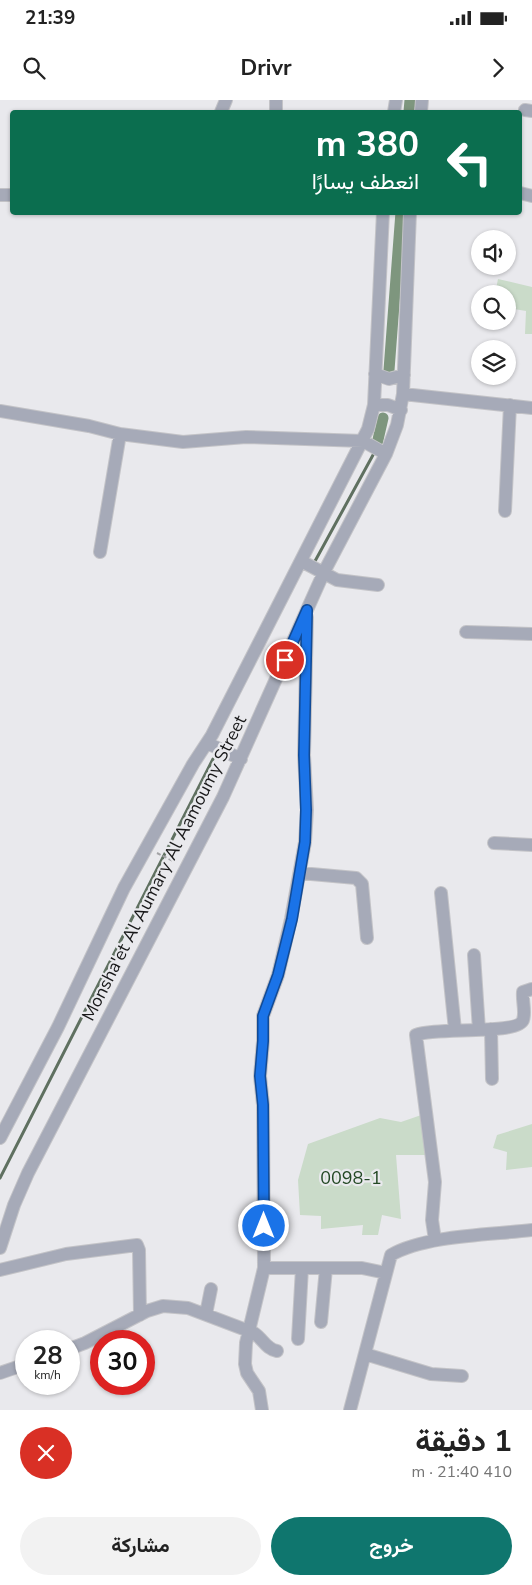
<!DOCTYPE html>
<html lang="ar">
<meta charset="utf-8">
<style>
:root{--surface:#fff;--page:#f2f2f2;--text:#222;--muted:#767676;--accent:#0f766e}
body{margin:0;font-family:"Nunito Sans",Vazirmatn,sans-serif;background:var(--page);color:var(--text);direction:rtl;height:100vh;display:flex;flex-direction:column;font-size:19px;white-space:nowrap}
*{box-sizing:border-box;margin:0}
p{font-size:16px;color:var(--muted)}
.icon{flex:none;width:28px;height:28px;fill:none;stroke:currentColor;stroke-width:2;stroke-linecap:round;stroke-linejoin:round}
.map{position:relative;height:1310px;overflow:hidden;direction:ltr}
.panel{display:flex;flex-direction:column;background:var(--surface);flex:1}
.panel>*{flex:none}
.guide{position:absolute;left:10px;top:10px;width:512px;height:105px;border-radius:5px;box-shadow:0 1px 4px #0004;direction:rtl;background:#0b6e4f;color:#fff;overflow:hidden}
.controls{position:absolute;left:471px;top:130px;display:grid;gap:10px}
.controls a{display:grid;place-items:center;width:45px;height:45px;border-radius:50%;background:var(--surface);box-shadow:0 1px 4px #0004;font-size:25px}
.speed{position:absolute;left:15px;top:1230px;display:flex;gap:10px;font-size:25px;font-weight:700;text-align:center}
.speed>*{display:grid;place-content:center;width:65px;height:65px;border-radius:50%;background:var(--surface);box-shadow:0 1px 4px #0004;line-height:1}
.speed small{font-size:12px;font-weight:400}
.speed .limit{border:8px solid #d22;background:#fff;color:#111}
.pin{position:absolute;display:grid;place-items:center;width:42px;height:42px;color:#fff;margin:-21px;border:2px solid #fff;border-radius:50%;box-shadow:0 1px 5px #0007}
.me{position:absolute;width:55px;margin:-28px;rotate:0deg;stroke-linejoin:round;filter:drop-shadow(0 0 4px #0008)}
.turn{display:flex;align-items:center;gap:18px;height:105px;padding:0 20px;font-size:22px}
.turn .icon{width:65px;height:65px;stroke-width:2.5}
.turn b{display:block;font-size:35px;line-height:42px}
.round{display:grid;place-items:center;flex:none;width:52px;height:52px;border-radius:26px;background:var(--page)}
.summary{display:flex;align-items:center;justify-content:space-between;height:85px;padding:0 20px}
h1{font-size:30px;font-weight:700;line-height:38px}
.action{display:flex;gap:10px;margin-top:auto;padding:10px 20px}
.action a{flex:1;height:58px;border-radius:30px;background:var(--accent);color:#fff;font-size:20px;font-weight:700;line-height:58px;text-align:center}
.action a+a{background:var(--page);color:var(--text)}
.status{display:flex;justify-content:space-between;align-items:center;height:35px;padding:0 25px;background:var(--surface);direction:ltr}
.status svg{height:14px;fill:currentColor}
header{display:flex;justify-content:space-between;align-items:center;height:65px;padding:0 20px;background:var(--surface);font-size:22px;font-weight:700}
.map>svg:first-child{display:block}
.green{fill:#cadbc9}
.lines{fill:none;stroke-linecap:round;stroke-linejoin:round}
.stream{stroke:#5f7060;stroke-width:3}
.canal{stroke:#7e967e;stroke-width:11}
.street-casing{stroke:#c3c3c7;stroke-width:14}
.path{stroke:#a2a2a5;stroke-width:2;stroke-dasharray:4 2.5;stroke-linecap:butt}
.street{stroke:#a6aab8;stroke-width:12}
.route-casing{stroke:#114b97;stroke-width:12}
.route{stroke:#1a73e8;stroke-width:9}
.labels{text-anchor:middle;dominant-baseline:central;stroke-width:4.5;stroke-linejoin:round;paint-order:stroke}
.street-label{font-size:18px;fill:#181819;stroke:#e9e9ed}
.park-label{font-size:18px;fill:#234824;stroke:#e9e9ed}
</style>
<div class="status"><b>21:39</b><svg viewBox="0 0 49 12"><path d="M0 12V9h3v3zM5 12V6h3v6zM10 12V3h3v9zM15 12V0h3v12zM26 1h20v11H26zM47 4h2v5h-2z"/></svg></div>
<header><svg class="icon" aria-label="forward" viewBox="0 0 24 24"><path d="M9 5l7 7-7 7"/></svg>Drivr<svg class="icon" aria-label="search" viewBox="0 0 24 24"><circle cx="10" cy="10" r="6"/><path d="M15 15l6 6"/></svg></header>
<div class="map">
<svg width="532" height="1310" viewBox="0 0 532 1310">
<rect width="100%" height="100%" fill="#e9e9ed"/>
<path class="green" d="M 498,179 L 532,187 L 532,234 L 525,234 L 526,211 L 508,208 L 508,194 L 495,194 Z
M 430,1012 L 438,1055 L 396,1055 L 401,1119 L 382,1115 L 378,1135 L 362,1135 L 363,1125 L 321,1129 L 321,1116 L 300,1115 L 298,1080 L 308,1044 L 380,1018 L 401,1022 Z
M 532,1024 L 532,1067 L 506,1070 L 507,1052 L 493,1048 L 497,1035 Z"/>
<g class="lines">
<path class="stream" d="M 314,463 L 373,355
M 0,1078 L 213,659"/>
<path class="canal" d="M 409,12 L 410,0
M 389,270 L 401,112
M 377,344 L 383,318"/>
<g class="street-casing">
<path id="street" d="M 276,0 L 276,12
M 525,10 L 532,11
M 221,12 L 226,0
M 394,12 L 396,0
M 421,12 L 422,0
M 520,93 L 532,96
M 0,95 L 12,95
M 375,274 L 389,279 L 404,275
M 403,294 L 532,308
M 374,305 L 388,305 L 401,310
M 0,311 L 89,326 L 120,334 L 183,342 L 246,337 L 363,341 L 386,354
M 505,411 L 510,305
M 100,452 L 120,334
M 301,461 L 337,480 L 378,485
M 466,532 L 532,534
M 207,643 L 241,659
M 494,743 L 532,745
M 300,773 L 356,778 L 362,784 L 367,838
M 441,793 L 455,930
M 474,855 L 479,930
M 491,929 L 492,979
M 0,1038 L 58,927 L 124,788 L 193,664 L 212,635 L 368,329 L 374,305 L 383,112
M 435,1140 L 432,1120 L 435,1082 L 416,935 C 434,927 518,935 523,920 C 526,912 522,901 523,892 L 532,889
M 0,1148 L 14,1105 L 28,1073 L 223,697 L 324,472 L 386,354 L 397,325 L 403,294 L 410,112
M 264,1168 L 362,1168 L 386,1173
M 0,1170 L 66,1154 L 137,1145 L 139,1150 L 140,1215
M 206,1214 L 211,1189
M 321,1222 L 326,1168
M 298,1239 L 302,1168
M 69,1249 L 85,1243 L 147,1211 L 163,1206 L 188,1208 L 254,1233 C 263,1239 266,1249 277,1251
M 365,1254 L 431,1274 L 462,1276
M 0,1273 L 26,1264
M 262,1310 L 259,1291 L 247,1273 L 245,1264 L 246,1243 L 264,1168 L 263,1005 L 260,976 L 263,941 L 263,916 L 278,875 L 291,819 L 305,742 L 307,710 L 304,655 L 307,517
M 350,1310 L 391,1155 C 426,1135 490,1135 532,1130"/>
</g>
<path class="path" d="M 157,753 L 175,762"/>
<use href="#street" class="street"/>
</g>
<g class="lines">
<g class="route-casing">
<path id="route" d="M 264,1126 L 263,1005 L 260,976 L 263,941 L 263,916 L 278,875 L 292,819 L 305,742 L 306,710 L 304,655 L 307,510 L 285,560"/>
</g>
<use href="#route" class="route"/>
</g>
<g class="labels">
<g class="street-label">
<text transform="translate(164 768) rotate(-63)">Monsha'et Al Aumary Al Aamoumy Street</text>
</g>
<g class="park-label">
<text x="351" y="1078">0098-1</text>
</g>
</g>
</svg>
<div class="controls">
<a><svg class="icon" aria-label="sound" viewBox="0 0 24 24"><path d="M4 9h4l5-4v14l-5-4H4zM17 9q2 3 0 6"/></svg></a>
<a><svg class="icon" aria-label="search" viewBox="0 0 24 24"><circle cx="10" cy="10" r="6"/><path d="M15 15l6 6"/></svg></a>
<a><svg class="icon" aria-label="layers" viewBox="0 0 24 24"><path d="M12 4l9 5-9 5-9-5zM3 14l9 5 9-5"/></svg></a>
</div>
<div class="speed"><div>28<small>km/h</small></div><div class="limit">30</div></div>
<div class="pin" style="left:285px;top:560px;background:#d93025"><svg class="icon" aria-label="arrive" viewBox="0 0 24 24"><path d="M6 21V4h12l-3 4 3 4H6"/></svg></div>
<svg class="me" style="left:264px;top:1126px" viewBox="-20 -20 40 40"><circle r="17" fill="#1a73e8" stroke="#fff" stroke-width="3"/><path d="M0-11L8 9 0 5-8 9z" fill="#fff"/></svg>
<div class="guide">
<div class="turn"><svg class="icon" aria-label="left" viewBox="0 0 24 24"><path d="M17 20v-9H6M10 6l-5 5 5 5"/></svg><div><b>380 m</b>انعطف يسارًا</div></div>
</div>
</div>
<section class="panel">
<div class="summary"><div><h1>1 دقيقة</h1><p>410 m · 21:40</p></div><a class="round" style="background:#d93025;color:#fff"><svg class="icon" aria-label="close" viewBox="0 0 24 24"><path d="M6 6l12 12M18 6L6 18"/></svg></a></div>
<div class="action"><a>خروج</a><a>مشاركة</a></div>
</section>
